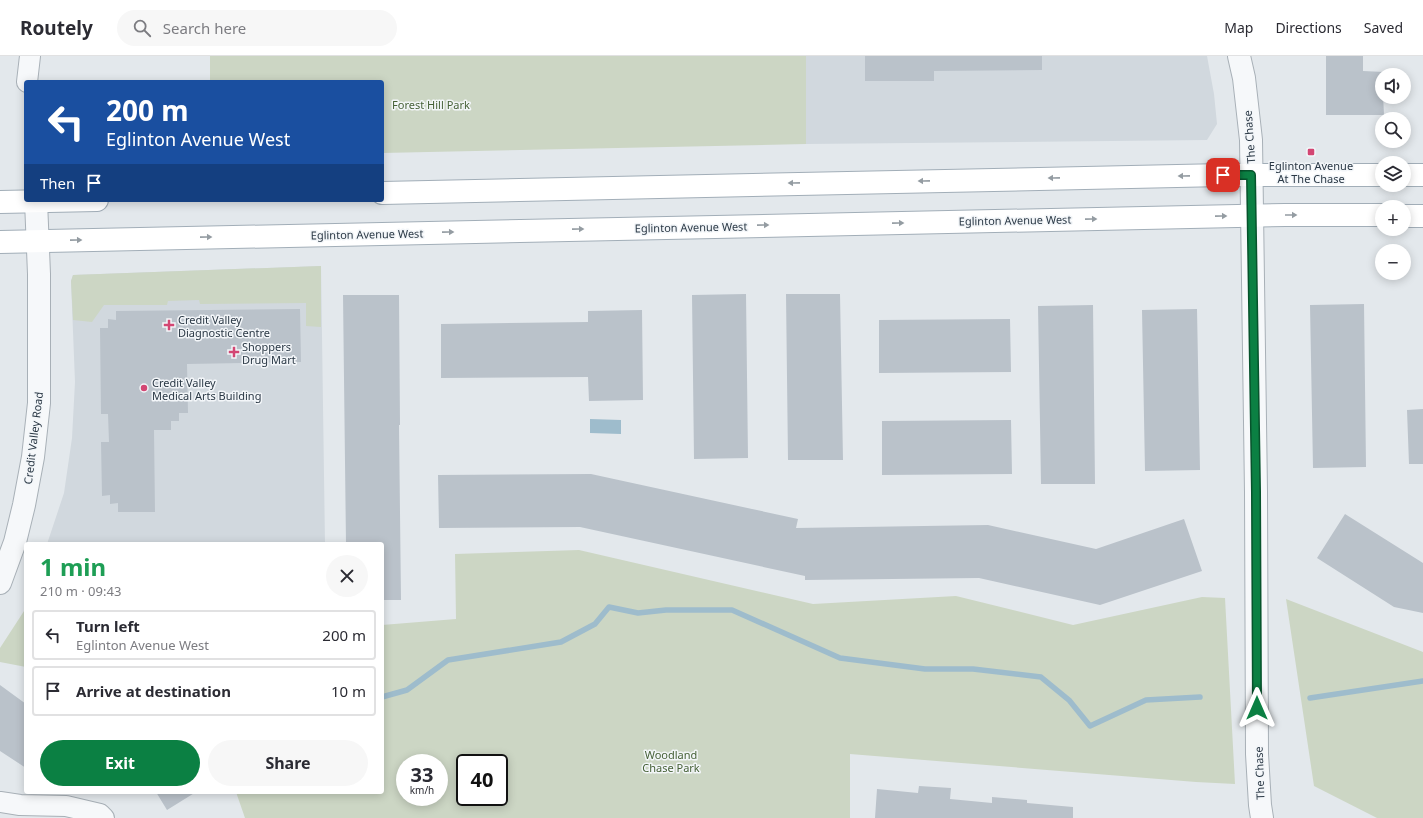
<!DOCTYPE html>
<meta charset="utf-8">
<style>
:root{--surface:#fff;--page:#f7f7f7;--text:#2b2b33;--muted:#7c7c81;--line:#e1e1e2;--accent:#0b8043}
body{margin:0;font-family:"Noto Sans",sans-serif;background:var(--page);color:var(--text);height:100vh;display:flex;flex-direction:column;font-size:15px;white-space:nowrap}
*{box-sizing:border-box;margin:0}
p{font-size:13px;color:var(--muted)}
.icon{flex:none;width:22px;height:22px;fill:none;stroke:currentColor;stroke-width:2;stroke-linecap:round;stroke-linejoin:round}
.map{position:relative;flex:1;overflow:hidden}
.panel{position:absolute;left:24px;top:486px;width:360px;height:252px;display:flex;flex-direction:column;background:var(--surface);border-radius:4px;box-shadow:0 2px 10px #0003}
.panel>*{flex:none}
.banner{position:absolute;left:24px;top:24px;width:360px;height:122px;border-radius:4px;box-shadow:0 2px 10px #0003;background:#1a4fa0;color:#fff;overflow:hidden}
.controls{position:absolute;left:1375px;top:12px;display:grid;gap:8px}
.controls a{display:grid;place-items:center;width:36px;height:36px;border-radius:50%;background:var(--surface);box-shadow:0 2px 10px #0003;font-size:20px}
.speed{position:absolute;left:396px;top:698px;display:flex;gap:8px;font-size:20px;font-weight:700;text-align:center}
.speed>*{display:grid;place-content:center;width:52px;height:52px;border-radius:50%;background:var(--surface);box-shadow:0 2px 10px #0003;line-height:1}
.speed small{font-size:10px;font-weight:400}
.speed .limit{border:2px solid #111;border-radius:6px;background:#fff;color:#111}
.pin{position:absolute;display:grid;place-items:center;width:34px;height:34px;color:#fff;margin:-17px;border-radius:8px;box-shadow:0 2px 6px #0006}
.me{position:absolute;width:44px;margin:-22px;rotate:0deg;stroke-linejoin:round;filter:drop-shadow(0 0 3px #0008)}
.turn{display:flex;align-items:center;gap:14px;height:84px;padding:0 16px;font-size:18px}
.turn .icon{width:52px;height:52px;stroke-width:2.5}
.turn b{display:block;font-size:28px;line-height:34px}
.then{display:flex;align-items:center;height:38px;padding:0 16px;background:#0003;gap:8px;font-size:15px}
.round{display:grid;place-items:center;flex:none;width:42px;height:42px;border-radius:21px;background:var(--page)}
.headline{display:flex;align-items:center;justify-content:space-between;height:68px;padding:0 16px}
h1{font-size:24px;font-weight:700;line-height:30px;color:#1e9e55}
.action{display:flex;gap:8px;margin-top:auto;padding:8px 16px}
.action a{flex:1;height:46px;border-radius:24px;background:var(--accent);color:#fff;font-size:16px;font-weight:700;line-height:46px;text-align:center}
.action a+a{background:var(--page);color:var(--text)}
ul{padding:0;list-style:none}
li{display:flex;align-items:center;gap:12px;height:50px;margin:0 8px 6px;padding:0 8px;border:2px solid var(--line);border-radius:4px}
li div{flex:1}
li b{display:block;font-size:15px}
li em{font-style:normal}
header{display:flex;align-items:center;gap:24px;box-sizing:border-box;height:56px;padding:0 20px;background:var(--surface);border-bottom:1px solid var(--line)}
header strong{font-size:19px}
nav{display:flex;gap:22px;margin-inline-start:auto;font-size:14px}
.search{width:280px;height:36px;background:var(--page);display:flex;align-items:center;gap:10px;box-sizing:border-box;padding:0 14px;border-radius:22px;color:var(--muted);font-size:15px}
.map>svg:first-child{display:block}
.built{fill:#d1d8de}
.green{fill:#ccd6c4;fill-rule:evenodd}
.water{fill:#9ebccc}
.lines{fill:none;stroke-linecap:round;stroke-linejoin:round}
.stream{stroke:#9ebccc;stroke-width:5.5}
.building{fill:#bac2ca}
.minor-casing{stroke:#a8b0b7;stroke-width:22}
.tertiary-casing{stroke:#a8b0b7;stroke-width:24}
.primary-casing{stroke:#a2aeb8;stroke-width:24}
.minor{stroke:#f6f8fa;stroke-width:20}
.tertiary{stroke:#f6f8fa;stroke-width:22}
.primary{stroke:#fff;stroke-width:22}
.oneway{fill:#949ca2}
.route-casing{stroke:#07532c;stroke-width:10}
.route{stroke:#0b8043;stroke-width:7}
.poi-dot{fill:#d34673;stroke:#f3f6f9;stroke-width:1.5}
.labels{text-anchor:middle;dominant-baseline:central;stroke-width:3;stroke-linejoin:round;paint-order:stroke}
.park-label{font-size:11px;fill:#466137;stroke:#f3f6f9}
.street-label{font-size:11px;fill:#2a3845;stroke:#f3f6f9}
.poi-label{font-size:11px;fill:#2a3845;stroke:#f3f6f9;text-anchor:start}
</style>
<header>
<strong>Routely</strong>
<div class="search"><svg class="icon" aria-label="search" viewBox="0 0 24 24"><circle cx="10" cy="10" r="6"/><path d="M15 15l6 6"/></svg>Search here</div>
<nav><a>Map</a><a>Directions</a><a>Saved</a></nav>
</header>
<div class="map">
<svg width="1423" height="762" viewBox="0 0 1423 762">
<rect width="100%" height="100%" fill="#e3e8ec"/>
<path class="built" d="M 806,0 L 1207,0 L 1214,38 L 1217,68 L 1207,84 L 806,88 Z
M 321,210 L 325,488 L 47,488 L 64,437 L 72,382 L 75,326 L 71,225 L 73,219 Z"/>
<path class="green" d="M 210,0 L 806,0 L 806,88 L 382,97 L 382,26 L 210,26 Z
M 321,210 L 321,271 L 306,270 L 306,247 L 200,248 L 199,244 L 168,245 L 167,249 L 104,249 L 92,266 L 73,264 L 71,225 L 73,219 Z
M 579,494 L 813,548 L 956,540 L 1073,569 L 1202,541 L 1225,542 L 1235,728 L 1196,726 L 850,698 L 850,762 L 245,762 L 236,736 L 382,736 L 382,569 L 456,563 L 455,498 ZM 405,707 L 439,707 L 439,741 L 405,741 ZM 465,707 L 499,707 L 499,741 L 465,741 Z
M 1286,543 L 1423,596 L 1423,762 L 1377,762 L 1314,730 Z
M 26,552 L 26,611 L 0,606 L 0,592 Z"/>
<path class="water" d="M 590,363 L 621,364 L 621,378 L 590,377 Z"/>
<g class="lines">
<path class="stream" d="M 382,641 L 407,634 L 448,604 L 561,586 L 595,568 L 609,551 L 638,557 L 666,554 L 732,554 L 840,602 L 925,613 L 973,613 L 1041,621 L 1069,644 L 1090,670 L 1146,644 L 1200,641
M 1310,642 L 1423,625"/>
</g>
<path class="building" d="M 865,0 L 1042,0 L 1042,14 L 934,15 L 934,25 L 865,25 Z
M 1326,0 L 1363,0 L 1363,15 L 1384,16 L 1384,19 L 1382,19 L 1384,59 L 1326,59 Z
M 746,238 L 748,402 L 694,403 L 692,239 Z
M 786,238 L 840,238 L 843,404 L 788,404 Z
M 343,239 L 399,239 L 400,369 L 399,369 L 401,544 L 382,544 L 382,488 L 346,488 Z
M 1364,248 L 1366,411 L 1313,412 L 1310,249 Z
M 1093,249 L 1095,428 L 1041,428 L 1038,250 Z
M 300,253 L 301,306 L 187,308 L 188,357 L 179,357 L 179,365 L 171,365 L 171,374 L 154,374 L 155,456 L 118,456 L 118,447 L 110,448 L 110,439 L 102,440 L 101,386 L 109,386 L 108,358 L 101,358 L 100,272 L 108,272 L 108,263 L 116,264 L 116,255 Z
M 1197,253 L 1200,414 L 1145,415 L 1142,254 Z
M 642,254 L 643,344 L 589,345 L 588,321 L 441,322 L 441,268 L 588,266 L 588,255 Z
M 1010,263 L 1011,316 L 879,317 L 879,264 Z
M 1423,353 L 1423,408 L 1409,408 L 1407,354 Z
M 1011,364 L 1012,418 L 882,419 L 882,365 Z
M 591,418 L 798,463 L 796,472 L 988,469 L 1096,493 L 1184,463 L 1202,515 L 1100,549 L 979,522 L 805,524 L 805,520 L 580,471 L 439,472 L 438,419 Z
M 1345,458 L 1423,507 L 1423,557 L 1394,551 L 1317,502 Z
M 0,629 L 26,648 L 26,712 L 0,695 Z
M 919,730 L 951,732 L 950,743 L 992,747 L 992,741 L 1027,744 L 1027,747 L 1073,751 L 1073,762 L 875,762 L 877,733 L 918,737 Z
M 156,736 L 196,736 L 167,754 Z"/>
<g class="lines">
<g class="minor-casing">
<path id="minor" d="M 27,26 L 30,0
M 0,746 L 20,749 L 66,750 L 100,758 L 104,762"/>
</g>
<g class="tertiary-casing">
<path id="tertiary" d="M 1239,0 L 1244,22 L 1251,84 L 1256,436 L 1257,698 L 1260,749 L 1262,762
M 0,527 L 15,486 L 24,449 L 33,401 L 39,347 L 39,218 L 36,145"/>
</g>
<g class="primary-casing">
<path id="primary" d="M 1404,119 L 1423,119
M 382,137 L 1223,119 L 1382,119
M 0,146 L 97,144
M 1404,160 L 1423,160
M 0,186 L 1285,159 L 1382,159"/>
</g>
<use href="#minor" class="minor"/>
<use href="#tertiary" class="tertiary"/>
<use href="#primary" class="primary"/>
</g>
<defs><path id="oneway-solid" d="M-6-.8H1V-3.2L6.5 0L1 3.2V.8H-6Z"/></defs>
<g class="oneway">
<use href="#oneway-solid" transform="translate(1184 120) rotate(179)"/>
<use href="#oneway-solid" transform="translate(1054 122) rotate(179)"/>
<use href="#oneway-solid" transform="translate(924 125) rotate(179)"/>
<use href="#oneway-solid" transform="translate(794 127) rotate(179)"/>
<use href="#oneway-solid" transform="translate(1291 159)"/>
<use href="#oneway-solid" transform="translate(1221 160) rotate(-1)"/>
<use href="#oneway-solid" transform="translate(1091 163) rotate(-1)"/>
<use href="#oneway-solid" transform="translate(898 167) rotate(-1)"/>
<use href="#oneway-solid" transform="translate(763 169) rotate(-1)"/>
<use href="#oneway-solid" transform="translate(578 173) rotate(-1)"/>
<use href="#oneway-solid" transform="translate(448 176) rotate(-1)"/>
<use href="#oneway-solid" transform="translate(206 181) rotate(-1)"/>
<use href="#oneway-solid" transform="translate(76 184) rotate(-1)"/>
</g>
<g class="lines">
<g class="route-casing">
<path id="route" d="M 1223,119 L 1251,119 L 1256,436 L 1257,652"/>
</g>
<use href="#route" class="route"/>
</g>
<g class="poi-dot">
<rect x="1307" y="92" width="8" height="8" rx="2"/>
<path d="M167 263h4v4h4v4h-4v4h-4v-4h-4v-4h4z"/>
<path d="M232 290h4v4h4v4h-4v4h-4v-4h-4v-4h4z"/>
<circle cx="144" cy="332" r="4"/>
</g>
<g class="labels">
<g class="park-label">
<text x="431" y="48">Forest Hill Park</text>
<text x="671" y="698">Woodland<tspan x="671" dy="13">Chase Park</tspan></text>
</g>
<g class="street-label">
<text transform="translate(1249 81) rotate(-94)">The Chase</text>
<text transform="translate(1015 164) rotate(-1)">Eglinton Avenue West</text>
<text transform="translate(691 171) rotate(-1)">Eglinton Avenue West</text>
<text transform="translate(367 178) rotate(-1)">Eglinton Avenue West</text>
<text transform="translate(33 382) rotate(-83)">Credit Valley Road</text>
<text transform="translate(1259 717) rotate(-92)">The Chase</text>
</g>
<g class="poi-label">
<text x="1311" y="109" text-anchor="middle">Eglinton Avenue<tspan x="1311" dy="13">At The Chase</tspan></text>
<text x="178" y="263">Credit Valley<tspan x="178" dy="13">Diagnostic Centre</tspan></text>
<text x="242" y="290">Shoppers<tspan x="242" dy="13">Drug Mart</tspan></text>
<text x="152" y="326">Credit Valley<tspan x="152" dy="13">Medical Arts Building</tspan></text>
</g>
</g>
</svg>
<div class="controls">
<a><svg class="icon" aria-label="sound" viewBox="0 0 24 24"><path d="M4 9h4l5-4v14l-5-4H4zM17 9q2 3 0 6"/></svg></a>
<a><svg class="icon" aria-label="search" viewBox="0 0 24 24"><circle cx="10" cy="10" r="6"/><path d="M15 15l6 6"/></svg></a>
<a><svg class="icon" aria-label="layers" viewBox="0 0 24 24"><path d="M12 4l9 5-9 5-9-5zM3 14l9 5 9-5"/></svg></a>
<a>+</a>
<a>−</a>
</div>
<div class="speed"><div>33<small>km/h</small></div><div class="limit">40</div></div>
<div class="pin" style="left:1223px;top:119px;background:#d93025"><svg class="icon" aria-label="arrive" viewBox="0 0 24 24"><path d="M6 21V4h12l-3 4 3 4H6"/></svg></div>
<svg class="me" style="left:1257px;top:652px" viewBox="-20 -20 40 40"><path d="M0-17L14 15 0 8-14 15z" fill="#0b8043" stroke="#fff" stroke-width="4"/></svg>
<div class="banner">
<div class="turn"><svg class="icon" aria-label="left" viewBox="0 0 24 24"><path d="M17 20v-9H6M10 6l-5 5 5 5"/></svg><div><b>200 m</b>Eglinton Avenue West</div></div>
<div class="then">Then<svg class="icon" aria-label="arrive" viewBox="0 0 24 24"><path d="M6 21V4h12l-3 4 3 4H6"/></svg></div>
</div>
<section class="panel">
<div class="headline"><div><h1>1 min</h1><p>210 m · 09:43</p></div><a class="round"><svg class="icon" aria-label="close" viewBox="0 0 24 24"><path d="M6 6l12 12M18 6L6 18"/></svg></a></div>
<ul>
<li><svg class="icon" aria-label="left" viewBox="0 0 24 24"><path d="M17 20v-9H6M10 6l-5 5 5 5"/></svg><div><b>Turn left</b><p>Eglinton Avenue West</p></div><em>200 m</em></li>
<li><svg class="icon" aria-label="arrive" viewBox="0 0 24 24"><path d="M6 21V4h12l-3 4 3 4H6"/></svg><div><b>Arrive at destination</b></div><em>10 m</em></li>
</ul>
<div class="action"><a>Exit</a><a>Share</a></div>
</section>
</div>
